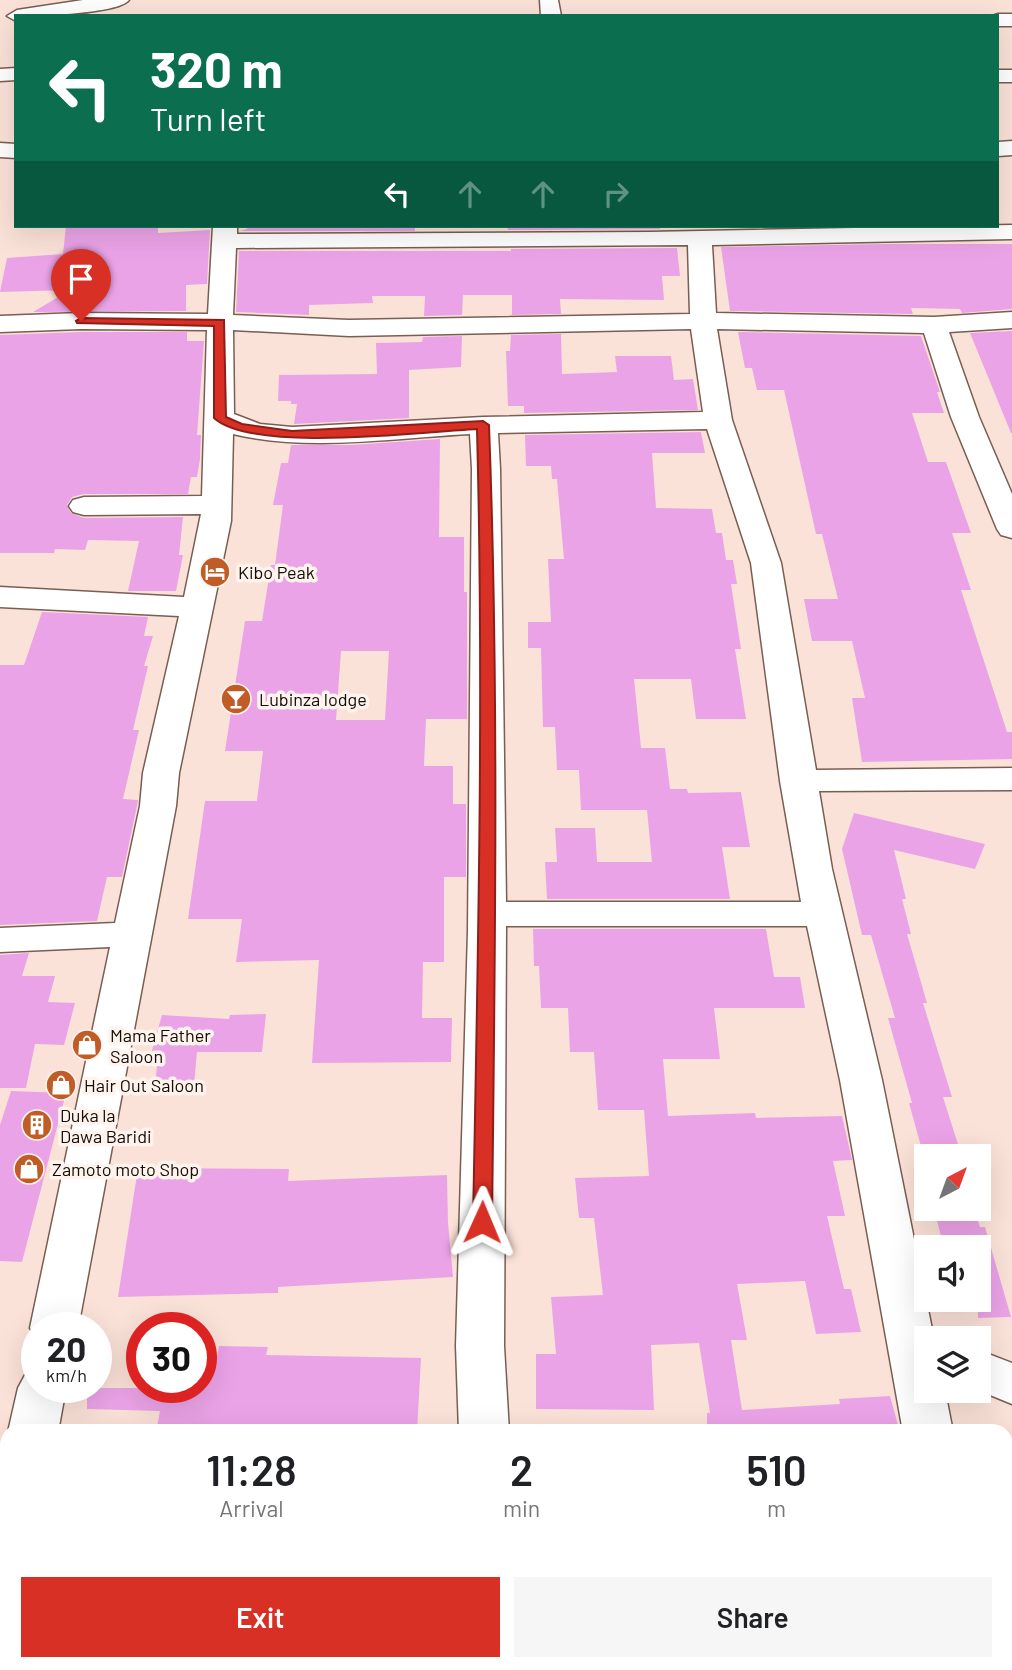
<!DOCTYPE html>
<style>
:root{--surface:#fff;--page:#f6f6f6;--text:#202124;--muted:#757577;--accent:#d93025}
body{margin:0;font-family:Barlow,sans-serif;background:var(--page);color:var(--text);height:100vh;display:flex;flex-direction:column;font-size:26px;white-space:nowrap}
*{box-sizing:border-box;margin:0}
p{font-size:23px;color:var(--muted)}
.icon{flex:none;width:38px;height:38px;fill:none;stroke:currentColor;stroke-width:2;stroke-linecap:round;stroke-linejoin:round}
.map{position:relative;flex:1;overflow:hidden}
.drawer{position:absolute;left:0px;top:1424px;width:1013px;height:247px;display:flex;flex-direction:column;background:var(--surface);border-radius:21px 21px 0 0;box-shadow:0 7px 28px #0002}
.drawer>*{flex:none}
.top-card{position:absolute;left:14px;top:14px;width:985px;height:214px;border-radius:0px;box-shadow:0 7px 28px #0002;background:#0b6e4f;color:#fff;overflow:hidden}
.needle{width:46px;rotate:41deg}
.controls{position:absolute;left:914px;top:1144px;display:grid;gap:14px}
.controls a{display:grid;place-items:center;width:77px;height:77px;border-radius:0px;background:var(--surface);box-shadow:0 7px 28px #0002;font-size:35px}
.speed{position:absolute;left:21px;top:1312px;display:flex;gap:14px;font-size:35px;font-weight:700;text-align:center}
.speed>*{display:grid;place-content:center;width:91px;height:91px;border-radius:50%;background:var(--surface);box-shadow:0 7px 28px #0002;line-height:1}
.speed small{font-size:18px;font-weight:400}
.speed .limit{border:10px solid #d22;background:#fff;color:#111}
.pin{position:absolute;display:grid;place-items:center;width:60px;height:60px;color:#fff;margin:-72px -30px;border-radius:50% 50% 50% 0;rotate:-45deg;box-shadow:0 0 7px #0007}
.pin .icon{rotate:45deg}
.me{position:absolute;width:77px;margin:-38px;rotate:1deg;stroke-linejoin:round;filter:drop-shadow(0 0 5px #0008)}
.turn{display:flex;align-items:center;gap:24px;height:147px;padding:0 21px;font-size:32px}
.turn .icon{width:91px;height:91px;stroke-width:2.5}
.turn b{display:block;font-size:49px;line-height:60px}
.lanes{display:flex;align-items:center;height:66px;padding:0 21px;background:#0003;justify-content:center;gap:35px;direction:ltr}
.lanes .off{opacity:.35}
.eta{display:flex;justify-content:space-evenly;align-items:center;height:119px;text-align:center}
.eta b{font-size:42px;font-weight:600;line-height:49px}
.action{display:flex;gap:14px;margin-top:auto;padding:14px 21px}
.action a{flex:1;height:80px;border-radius:0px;background:var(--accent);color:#fff;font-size:28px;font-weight:600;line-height:80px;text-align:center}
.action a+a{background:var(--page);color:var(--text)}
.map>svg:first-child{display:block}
.building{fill:#eba3e7;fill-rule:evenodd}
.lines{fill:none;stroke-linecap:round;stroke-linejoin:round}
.minor-casing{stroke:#785e53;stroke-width:3}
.minor{fill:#fff;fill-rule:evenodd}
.route{fill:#d93025;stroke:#8d1f18;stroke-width:2}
.labels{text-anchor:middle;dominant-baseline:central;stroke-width:7;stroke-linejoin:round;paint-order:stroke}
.poi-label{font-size:18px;fill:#150b07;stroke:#fff3ed;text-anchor:start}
</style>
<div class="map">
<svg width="1012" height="1670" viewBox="0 0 1012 1670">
<rect width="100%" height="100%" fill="#fbe2d8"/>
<path class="building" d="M 66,226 L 158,226 L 158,233 L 210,230 L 207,284 L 186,285 L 186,311 L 33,312 L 70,290 L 0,292 L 7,258 L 63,254 Z
M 247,226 L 415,226 L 415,231 L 240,231 L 247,229 Z
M 507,226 L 660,226 L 660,229 L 508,230 Z
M 887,244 L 1012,244 L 1012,309 L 962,313 L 960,309 L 911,308 L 913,314 L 730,311 L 721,247 Z
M 677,248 L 680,276 L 662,276 L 664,300 L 560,299 L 561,314 L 512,315 L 512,295 L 463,295 L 462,315 L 424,316 L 425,296 L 372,296 L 373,303 L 309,305 L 309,315 L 236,312 L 239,251 L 511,251 L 511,249 Z
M 1012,331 L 1012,433 L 1011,433 L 970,333 Z
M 81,332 L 187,332 L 187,341 L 204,341 L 197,435 L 201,435 L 200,459 L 197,477 L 191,477 L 188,494 L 84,494 L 72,497 L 67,505 L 71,513 L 84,518 L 183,517 L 179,555 L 183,555 L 176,591 L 128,591 L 139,541 L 88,540 L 85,550 L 55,549 L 54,553 L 0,553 L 0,335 Z
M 738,332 L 921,336 L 940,392 L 937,392 L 944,413 L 912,413 L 928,462 L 946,462 L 971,533 L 952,533 L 971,590 L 961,590 L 1007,732 L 1012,732 L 1012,759 L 862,762 L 852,698 L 865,698 L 852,641 L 812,641 L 804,599 L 838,599 L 822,534 L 816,534 L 784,390 L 757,390 L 752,368 L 745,368 Z
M 561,334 L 562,374 L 617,372 L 615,356 L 671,356 L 674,380 L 693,379 L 698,410 L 524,413 L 524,406 L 508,406 L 506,351 L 510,351 L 511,335 Z
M 462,336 L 461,367 L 409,370 L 409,418 L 294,424 L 297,404 L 291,404 L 291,401 L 278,401 L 279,375 L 377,374 L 376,343 L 422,342 L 423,337 Z
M 701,432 L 705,453 L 652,453 L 656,508 L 712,509 L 716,533 L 722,533 L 726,560 L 733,560 L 737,584 L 731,584 L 741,649 L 735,649 L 746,719 L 696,719 L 691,679 L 634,679 L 641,748 L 665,748 L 670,789 L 687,789 L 688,793 L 741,792 L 750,847 L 722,847 L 730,899 L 547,899 L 545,862 L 557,862 L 555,828 L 595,828 L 597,862 L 652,862 L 647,810 L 581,810 L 579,770 L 557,770 L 555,727 L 543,727 L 541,648 L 528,648 L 528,622 L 551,622 L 548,559 L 564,559 L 557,479 L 552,479 L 551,466 L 526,466 L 525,435 Z
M 440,439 L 439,537 L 464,537 L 464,592 L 467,592 L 467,719 L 426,719 L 424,766 L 453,766 L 453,804 L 466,804 L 466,877 L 444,877 L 444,962 L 423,962 L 422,1018 L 452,1018 L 451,1062 L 312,1063 L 319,960 L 236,962 L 242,919 L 188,919 L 205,801 L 257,801 L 263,751 L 225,751 L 245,621 L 262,621 L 271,565 L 275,565 L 283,505 L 273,505 L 281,463 L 288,463 L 291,445 L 351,445 ZM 341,651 L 389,651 L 385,720 L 336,720 Z
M 42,612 L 148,617 L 144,636 L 153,636 L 144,666 L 148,666 L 133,730 L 139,730 L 123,799 L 138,800 L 137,806 L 122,877 L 107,877 L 97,921 L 0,925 L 0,665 L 24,665 Z
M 854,813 L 985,844 L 975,869 L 894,850 L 906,899 L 902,899 L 911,934 L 907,934 L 927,1003 L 923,1003 L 952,1097 L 943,1097 L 962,1157 L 924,1157 L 909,1103 L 912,1103 L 888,1018 L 895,1018 L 871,935 L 862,935 L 842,849 Z
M 533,929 L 766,929 L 774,977 L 800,977 L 805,1008 L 714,1008 L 720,1059 L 663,1059 L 668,1116 L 755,1113 L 756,1118 L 842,1116 L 852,1160 L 833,1161 L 845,1216 L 827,1216 L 844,1289 L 851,1289 L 861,1332 L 816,1334 L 805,1281 L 737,1284 L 747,1340 L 731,1340 L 742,1410 L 840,1404 L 839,1399 L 890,1396 L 900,1432 L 707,1432 L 707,1413 L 710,1413 L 699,1343 L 651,1345 L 654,1410 L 536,1409 L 536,1354 L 556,1354 L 551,1297 L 603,1295 L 594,1218 L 579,1218 L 575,1178 L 649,1176 L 644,1110 L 598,1110 L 594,1052 L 570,1052 L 568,1008 L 541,1008 L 539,966 L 534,966 Z
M 29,953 L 22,976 L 55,976 L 48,1002 L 75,1003 L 64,1045 L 35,1044 L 26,1088 L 0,1088 L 0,955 Z
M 266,1014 L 262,1052 L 197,1052 L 194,1085 L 155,1086 L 158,1055 L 151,1054 L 162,1015 L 229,1019 L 230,1015 Z
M 11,1091 L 66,1093 L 22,1262 L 0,1261 L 0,1125 Z
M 138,1168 L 289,1169 L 288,1181 L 447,1175 L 448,1223 L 453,1277 L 278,1287 L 278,1293 L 118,1297 Z
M 934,1209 L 974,1209 L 980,1227 L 985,1227 L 1011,1317 L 978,1318 L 978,1248 L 944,1248 Z
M 219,1346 L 268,1347 L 266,1355 L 421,1358 L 417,1432 L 156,1432 L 160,1411 L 87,1409 L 87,1388 L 201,1388 L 201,1367 L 215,1368 Z"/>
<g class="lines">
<g class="minor-casing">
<path id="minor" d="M 83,0 L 129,0 C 118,14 36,16 16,16 L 16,21 L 7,16 L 17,10 Z
M 540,0 L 558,0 L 561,16 L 541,16 Z
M 998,14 L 1012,14 L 1012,26 L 998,26 L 998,16 L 992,16 Z
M 16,68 L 16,80 L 0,81 L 0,69 Z
M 998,70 L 1012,70 L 1012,82 L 998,82 Z
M 1012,141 L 1012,155 L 998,156 L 998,142 Z
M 0,143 L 16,144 L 16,158 L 0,157 Z
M 1012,225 L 1012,239 L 712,245 L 716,313 L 934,317 L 1012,312 L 1012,328 L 949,332 L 979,417 L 1012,494 L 1012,538 L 1001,535 L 997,529 L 951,417 L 924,333 L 717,329 L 732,420 L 781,563 L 816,770 L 1012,768 L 1012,790 L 819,791 L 832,869 L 882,1080 L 934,1339 L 926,1339 L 926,1391 L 945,1391 L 953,1432 L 903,1432 L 840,1080 L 807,926 L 506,926 L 504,1346 L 509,1432 L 459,1432 L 456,1346 L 468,931 L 472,469 L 470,434 C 394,438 307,452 233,434 L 231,521 L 179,773 L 176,806 L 78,1328 L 37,1328 L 37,1340 L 30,1328 L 110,947 L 0,952 L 0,928 L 115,923 L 140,806 L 143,773 L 179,616 L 0,607 L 0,587 L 184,597 L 201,514 L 84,515 L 73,512 L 69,506 L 73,500 L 84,497 L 202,496 L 207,330 L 81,329 L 0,332 L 0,316 L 81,313 L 208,314 L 213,226 L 237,226 L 237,234 L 649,232 ZM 688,245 L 690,314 L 349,320 L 233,315 L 236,248 ZM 691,329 L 703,412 L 483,417 L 292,427 L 260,424 L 234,414 L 233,330 L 349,336 ZM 707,429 L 751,563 L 780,781 L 801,902 L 506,902 L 500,469 L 498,433 Z
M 978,1350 L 1012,1363 L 1012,1404 L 978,1390 Z
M 37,1371 L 37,1388 L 66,1388 L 58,1432 L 8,1432 L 18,1388 L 25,1375 Z
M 7,1536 L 7,1604 L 0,1606 L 0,1539 Z
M 461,1664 L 515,1664 L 515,1670 L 461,1670 Z
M 945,1664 L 999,1664 L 1000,1670 L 946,1670 Z"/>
</g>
<use href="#minor" class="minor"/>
</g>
<path class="route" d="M 81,318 L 224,320 L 226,417 L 242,424 L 292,431 L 483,421 L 489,425 C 499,690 495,956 492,1222 L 489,1227 L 475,1227 L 473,1222 C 478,958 484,693 477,429 C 422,432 252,453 214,418 L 214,326 L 77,323 L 76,321 Z"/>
<defs>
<g id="hotel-disc" transform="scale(1.575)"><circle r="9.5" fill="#c05c26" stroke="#fff3ed"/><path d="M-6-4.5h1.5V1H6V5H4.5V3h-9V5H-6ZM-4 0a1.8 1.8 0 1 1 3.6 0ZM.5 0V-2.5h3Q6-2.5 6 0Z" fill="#fff"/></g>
<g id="bar-disc" transform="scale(1.575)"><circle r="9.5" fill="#c05c26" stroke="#fff3ed"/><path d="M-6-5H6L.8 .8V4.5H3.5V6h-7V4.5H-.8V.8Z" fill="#fff"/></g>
<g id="shop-disc" transform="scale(1.575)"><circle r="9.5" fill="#c05c26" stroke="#fff3ed"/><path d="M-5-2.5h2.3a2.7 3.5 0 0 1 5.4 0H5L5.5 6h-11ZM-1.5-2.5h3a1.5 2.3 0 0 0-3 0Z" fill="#fff"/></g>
<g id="building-disc" transform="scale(1.575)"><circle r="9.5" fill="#c05c26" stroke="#fff3ed"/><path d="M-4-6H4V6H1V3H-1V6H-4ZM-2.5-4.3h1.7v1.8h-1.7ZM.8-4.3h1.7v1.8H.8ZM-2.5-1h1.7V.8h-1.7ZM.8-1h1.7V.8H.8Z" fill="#fff"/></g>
</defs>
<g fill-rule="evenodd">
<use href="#hotel-disc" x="215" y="572"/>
<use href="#bar-disc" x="236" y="699"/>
<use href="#shop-disc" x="87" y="1045"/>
<use href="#shop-disc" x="61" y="1085"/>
<use href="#building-disc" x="37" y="1125"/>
<use href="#shop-disc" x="29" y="1169"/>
</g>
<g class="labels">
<g class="poi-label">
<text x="238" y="572">Kibo Peak</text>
<text x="259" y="699">Lubinza lodge</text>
<text x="110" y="1035">Mama Father<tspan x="110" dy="21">Saloon</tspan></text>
<text x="84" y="1085">Hair Out Saloon</text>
<text x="60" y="1115">Duka la<tspan x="60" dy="21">Dawa Baridi</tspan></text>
<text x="52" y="1169">Zamoto moto Shop</text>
</g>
</g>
</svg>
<div class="controls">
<a><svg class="needle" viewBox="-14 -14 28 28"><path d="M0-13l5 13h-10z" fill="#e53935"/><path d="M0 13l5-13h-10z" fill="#757577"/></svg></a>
<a><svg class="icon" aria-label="sound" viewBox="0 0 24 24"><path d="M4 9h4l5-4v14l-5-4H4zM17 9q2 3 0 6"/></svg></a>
<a><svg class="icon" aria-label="layers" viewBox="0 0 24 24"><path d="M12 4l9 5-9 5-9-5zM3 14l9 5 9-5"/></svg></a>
</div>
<div class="speed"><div>20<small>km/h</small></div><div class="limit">30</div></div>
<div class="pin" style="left:81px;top:321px;background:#d93025"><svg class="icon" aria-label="arrive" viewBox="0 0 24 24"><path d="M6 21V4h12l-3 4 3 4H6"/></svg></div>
<svg class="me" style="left:482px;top:1222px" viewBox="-20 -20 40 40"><path d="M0-17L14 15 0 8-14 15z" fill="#d93025" stroke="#fff" stroke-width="4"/></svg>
<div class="top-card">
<div class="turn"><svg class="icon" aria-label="left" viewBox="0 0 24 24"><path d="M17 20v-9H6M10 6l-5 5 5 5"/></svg><div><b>320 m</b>Turn left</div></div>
<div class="lanes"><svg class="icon" aria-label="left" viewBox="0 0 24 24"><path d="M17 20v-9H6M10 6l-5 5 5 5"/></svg><svg class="icon off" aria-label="ahead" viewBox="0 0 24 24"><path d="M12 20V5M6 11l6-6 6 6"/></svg><svg class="icon off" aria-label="ahead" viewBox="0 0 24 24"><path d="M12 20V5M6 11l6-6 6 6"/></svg><svg class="icon off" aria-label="right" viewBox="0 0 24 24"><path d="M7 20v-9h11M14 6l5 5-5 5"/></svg></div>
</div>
<section class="drawer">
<div class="eta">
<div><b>11:28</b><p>Arrival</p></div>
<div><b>2</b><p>min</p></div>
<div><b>510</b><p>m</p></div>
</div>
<div class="action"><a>Exit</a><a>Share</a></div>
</section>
</div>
